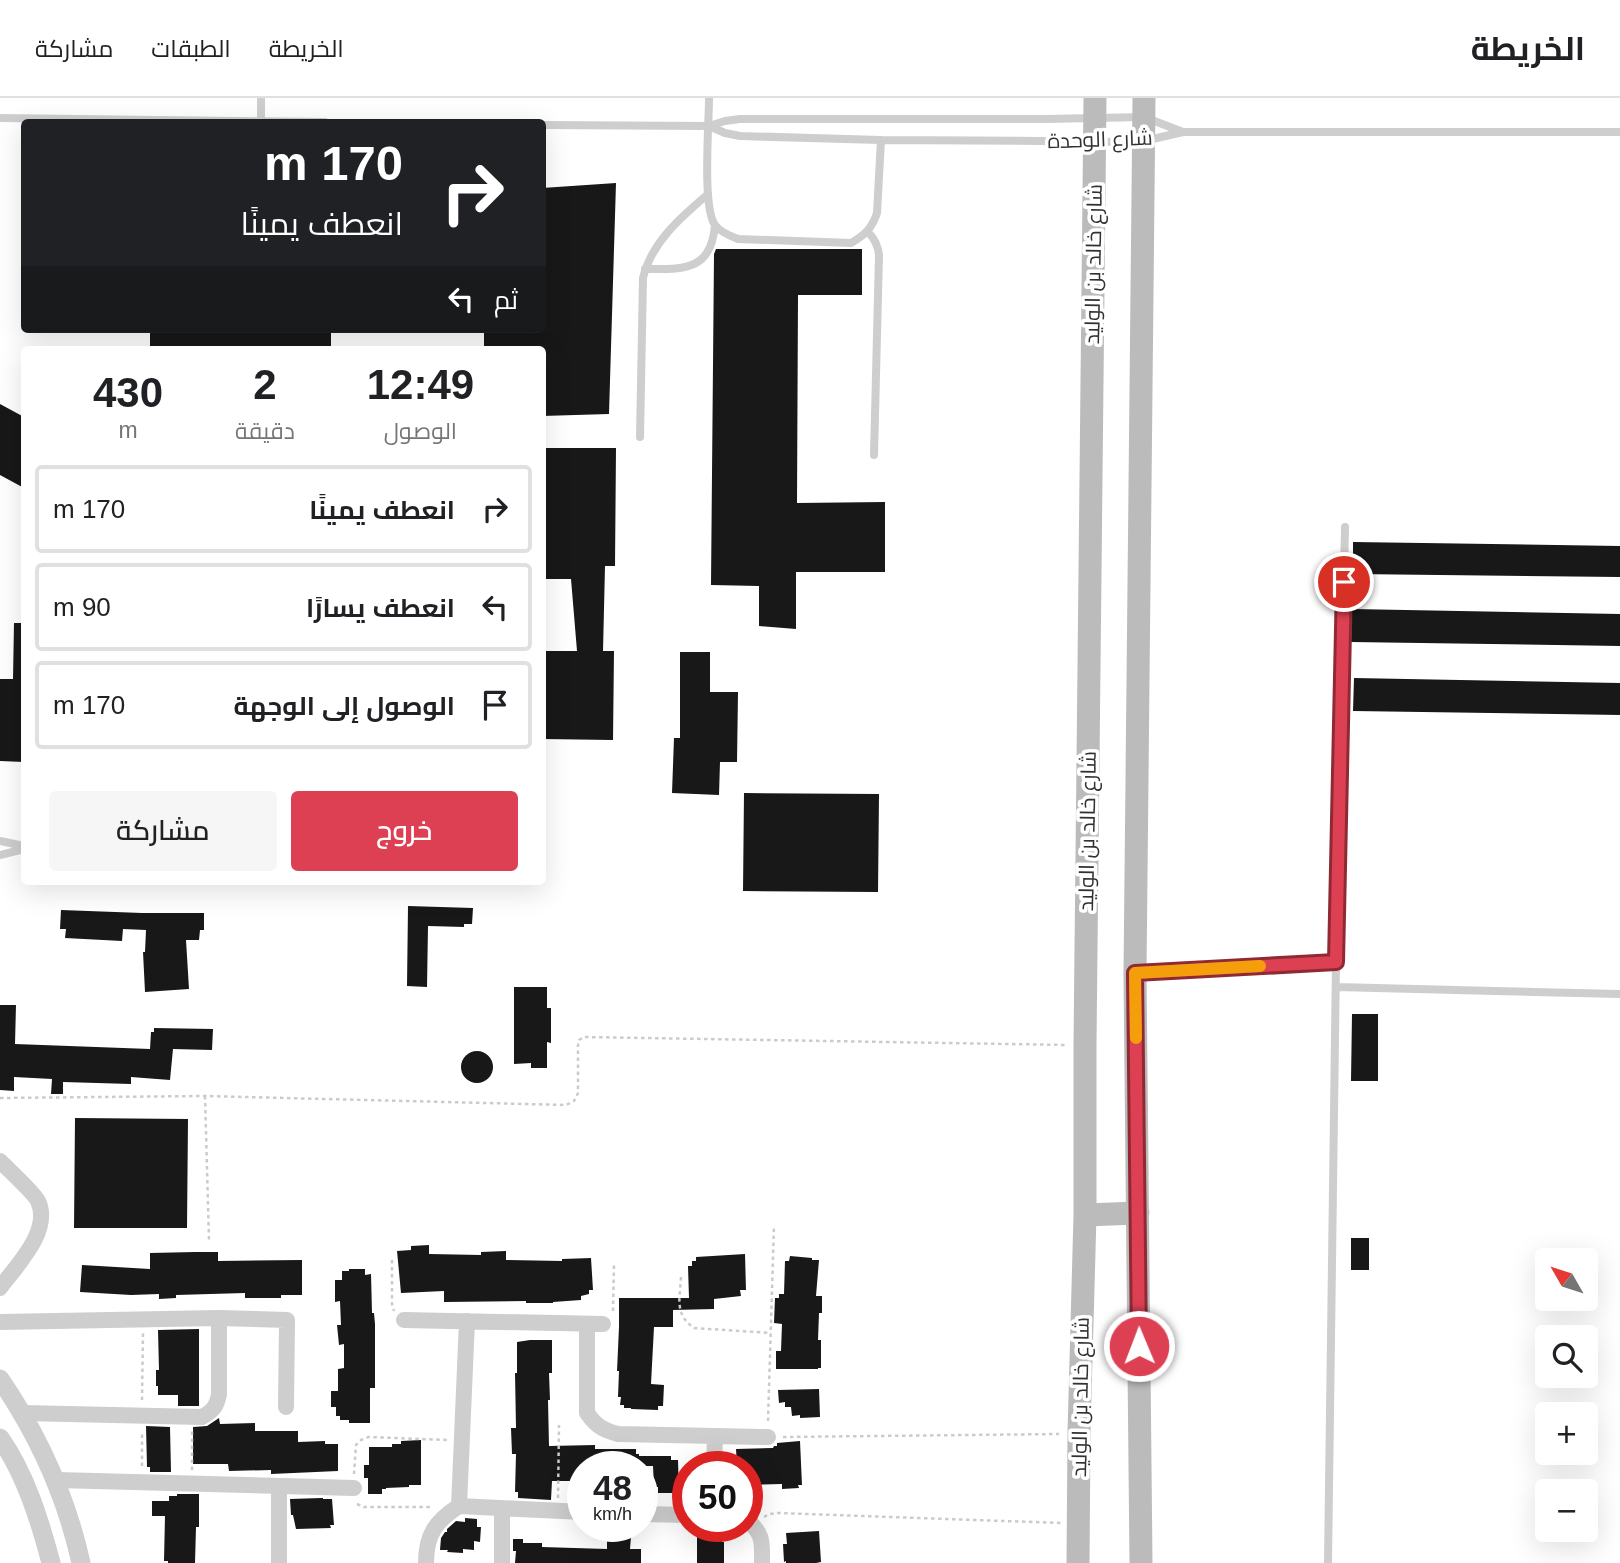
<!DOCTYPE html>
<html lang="ar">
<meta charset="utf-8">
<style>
:root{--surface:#fff;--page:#f6f6f6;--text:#202124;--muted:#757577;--line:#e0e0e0;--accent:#dc4052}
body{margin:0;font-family:Arial,Cairo,sans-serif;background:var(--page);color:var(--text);direction:rtl;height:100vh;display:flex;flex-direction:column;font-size:26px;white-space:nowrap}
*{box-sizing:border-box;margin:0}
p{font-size:23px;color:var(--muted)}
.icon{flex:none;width:38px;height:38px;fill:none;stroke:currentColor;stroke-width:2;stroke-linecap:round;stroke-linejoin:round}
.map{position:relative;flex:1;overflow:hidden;direction:ltr}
.details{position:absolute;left:21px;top:248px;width:525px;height:539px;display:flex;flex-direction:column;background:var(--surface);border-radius:7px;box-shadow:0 7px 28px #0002;direction:rtl}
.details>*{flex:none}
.guide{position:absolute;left:21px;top:21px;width:525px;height:214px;border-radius:7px;box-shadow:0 7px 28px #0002;direction:rtl;background:#202124;color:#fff;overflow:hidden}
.needle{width:46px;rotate:309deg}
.tools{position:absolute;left:1535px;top:1150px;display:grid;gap:14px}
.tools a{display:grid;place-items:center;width:63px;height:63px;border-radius:7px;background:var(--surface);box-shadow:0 7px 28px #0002;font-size:35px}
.speed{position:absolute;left:567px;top:1353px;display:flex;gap:14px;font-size:35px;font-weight:700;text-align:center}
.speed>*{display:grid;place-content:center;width:91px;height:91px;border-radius:50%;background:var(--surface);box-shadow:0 7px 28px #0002;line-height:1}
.speed small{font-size:18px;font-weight:400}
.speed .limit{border:10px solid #d22;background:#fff;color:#111}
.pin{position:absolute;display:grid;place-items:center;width:60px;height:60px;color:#fff;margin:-30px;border:4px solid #fff;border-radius:50%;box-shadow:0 2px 7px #0007}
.me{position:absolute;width:77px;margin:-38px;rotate:359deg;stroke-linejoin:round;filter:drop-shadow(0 0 5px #0008)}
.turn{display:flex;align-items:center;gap:24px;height:147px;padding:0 28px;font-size:32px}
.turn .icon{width:91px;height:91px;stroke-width:2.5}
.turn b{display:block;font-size:49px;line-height:60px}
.then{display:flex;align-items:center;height:66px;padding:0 28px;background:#0003;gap:14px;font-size:26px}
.eta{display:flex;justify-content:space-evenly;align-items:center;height:119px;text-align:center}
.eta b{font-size:42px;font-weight:600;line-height:49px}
.cta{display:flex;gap:14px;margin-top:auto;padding:14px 28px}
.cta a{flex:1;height:80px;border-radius:7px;background:var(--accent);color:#fff;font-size:28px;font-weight:600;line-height:80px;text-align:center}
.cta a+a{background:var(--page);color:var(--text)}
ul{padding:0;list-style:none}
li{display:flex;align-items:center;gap:21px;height:88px;margin:0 14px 10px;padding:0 14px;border:4px solid var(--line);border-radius:7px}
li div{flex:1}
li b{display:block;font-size:26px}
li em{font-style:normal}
header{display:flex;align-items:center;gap:42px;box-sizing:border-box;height:98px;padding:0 35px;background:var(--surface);border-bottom:2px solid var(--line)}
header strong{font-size:33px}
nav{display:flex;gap:38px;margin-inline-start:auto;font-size:24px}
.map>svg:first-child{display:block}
.building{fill:#181818}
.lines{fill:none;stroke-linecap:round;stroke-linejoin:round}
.path{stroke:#cbcbcb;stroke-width:2.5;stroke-dasharray:3.5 3.5;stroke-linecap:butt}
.service{stroke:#cecece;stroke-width:8}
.minor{stroke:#cecece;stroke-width:16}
.tertiary{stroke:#cecece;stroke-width:19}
.secondary{stroke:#bbb;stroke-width:23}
.route-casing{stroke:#8f2a35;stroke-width:18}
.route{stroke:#dc4052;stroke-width:12}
.slow{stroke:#f59e0b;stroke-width:12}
.labels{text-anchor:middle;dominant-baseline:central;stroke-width:7;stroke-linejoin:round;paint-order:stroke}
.street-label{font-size:21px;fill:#313131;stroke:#fff}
</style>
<header>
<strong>الخريطة</strong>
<nav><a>الخريطة</a><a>الطبقات</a><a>مشاركة</a></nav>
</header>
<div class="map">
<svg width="1620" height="1465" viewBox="0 0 1620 1465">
<rect width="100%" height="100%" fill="#fff"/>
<path class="building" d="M 616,85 L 609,316 L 542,318 L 542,252 L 484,252 L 484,231 L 542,231 L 542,90 Z
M 716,151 L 862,151 L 862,197 L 798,197 L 797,405 L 885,404 L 885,474 L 796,474 L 796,531 L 759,528 L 759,488 L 711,487 L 714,156 Z
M 150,231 L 331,231 L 331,252 L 150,252 Z
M 0,306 L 24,319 L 24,390 L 0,377 Z
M 542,350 L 616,350 L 615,468 L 605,468 L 603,553 L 614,553 L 613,642 L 542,641 L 542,553 L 577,553 L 571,481 L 542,481 Z
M 1353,444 L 1620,448 L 1620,479 L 1353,476 Z
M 1352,511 L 1620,516 L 1620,548 L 1351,544 Z
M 14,525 L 24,525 L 24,664 L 0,663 L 0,581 L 13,581 Z
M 680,554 L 710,554 L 710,594 L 738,594 L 737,664 L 720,664 L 719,697 L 672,695 L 674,640 L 680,640 Z
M 1354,580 L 1620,585 L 1620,617 L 1353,613 Z
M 744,695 L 879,696 L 878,794 L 743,793 Z
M 408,808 L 473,810 L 472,826 L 464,826 L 464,829 L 428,828 L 427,889 L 407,888 Z
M 61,812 L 142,815 L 204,815 L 204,832 L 200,832 L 199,842 L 186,842 L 189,891 L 145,894 L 143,854 L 145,854 L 146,832 L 123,831 L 122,843 L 65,840 L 66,831 L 60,831 Z
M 514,889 L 547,889 L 547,910 L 551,910 L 551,945 L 547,944 L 547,970 L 531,970 L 531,965 L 514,966 Z
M 0,907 L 16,907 L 15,946 L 150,951 L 151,934 L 154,934 L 154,930 L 213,931 L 212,952 L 173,951 L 170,982 L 131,979 L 131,986 L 63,984 L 63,996 L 51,996 L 52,981 L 14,979 L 14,993 L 0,992 Z
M 1352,916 L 1378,916 L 1378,983 L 1351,983 Z
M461 969a16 16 0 1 1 32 0a16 16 0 1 1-32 0Z
M 75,1020 L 188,1021 L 187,1130 L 74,1130 Z
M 1351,1140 L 1369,1140 L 1369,1172 L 1351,1172 Z
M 429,1147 L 429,1156 L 481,1157 L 481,1154 L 506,1153 L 506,1162 L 562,1163 L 562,1161 L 591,1160 L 593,1192 L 589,1192 L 589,1196 L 581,1198 L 581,1202 L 553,1204 L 553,1205 L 526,1205 L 526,1203 L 444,1204 L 444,1193 L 401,1195 L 397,1153 L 411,1152 L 411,1148 Z
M 195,1154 L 218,1154 L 218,1163 L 302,1162 L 302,1197 L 281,1197 L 281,1200 L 245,1200 L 245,1195 L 176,1197 L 176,1200 L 159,1201 L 159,1196 L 131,1197 L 80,1194 L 82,1167 L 150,1171 L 150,1155 Z
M 745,1156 L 746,1192 L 740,1192 L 741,1198 L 714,1201 L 714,1211 L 673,1212 L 673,1229 L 654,1229 L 651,1286 L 664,1287 L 663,1308 L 658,1308 L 658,1312 L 631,1311 L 631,1310 L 624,1310 L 624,1307 L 620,1307 L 621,1299 L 618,1299 L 619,1273 L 617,1273 L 619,1229 L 619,1200 L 689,1200 L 688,1168 L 692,1168 L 692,1163 L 696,1163 L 696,1159 Z
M 790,1158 L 812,1160 L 812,1162 L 819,1162 L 816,1198 L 822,1198 L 822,1215 L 819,1215 L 818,1242 L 821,1242 L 821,1270 L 818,1270 L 818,1271 L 776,1271 L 776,1253 L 781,1253 L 782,1226 L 774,1225 L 775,1200 L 779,1200 L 779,1196 L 784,1196 L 785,1163 L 789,1163 Z
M 349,1171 L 365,1171 L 365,1177 L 371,1176 L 372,1215 L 374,1215 L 375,1226 L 375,1290 L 370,1290 L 370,1325 L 349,1325 L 349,1322 L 340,1322 L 340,1318 L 336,1318 L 336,1309 L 331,1309 L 331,1293 L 338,1293 L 338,1271 L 344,1270 L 344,1246 L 339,1247 L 337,1227 L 341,1227 L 340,1203 L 335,1204 L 335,1182 L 342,1182 L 342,1173 L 349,1173 Z
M 199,1231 L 199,1308 L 178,1308 L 178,1297 L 158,1297 L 158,1288 L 156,1288 L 156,1272 L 159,1272 L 158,1232 Z
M 530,1242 L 552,1242 L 552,1275 L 549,1275 L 550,1302 L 548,1302 L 549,1348 L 595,1347 L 595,1351 L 636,1351 L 636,1356 L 639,1356 L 639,1358 L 671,1358 L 671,1362 L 678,1362 L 679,1395 L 658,1395 L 658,1389 L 654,1389 L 653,1368 L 583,1368 L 583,1383 L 552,1383 L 551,1402 L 518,1400 L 518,1394 L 515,1394 L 516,1356 L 512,1356 L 511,1330 L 516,1330 L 515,1275 L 517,1275 L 517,1244 Z
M 819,1291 L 820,1319 L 800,1320 L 800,1317 L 792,1318 L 791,1309 L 785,1309 L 785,1304 L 779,1305 L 778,1292 Z
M 219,1320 L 220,1326 L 255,1325 L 255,1333 L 298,1333 L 298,1344 L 325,1343 L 325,1346 L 338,1346 L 338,1373 L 271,1376 L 271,1372 L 229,1373 L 228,1366 L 193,1366 L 193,1329 L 207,1328 Z
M 146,1328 L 170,1329 L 171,1374 L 150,1374 L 150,1369 L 147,1369 Z
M 421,1342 L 421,1387 L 409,1387 L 409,1389 L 386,1390 L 386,1391 L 382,1391 L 382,1396 L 368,1396 L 368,1380 L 364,1380 L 364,1367 L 369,1367 L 369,1349 L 392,1349 L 392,1346 L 401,1346 L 401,1343 Z
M 800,1343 L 802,1387 L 798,1387 L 799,1390 L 782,1391 L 782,1386 L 747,1387 L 747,1368 L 737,1368 L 736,1351 L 773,1350 L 774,1348 L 777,1348 L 777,1345 Z
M 177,1396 L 199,1396 L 199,1429 L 196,1429 L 195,1465 L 168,1465 L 168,1463 L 164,1463 L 165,1418 L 152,1418 L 152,1403 L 169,1403 L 169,1398 L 177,1398 Z
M 321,1400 L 323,1400 L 323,1401 L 332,1401 L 334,1427 L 330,1427 L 331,1430 L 296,1431 L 293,1417 L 291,1417 L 290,1401 Z
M 465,1420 L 477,1421 L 477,1429 L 481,1429 L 480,1444 L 474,1443 L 474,1452 L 463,1451 L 463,1455 L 447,1454 L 448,1452 L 440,1452 L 441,1440 L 445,1434 L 447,1434 L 447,1431 L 456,1423 L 465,1424 Z
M 819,1433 L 821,1464 L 816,1465 L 786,1465 L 786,1463 L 784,1464 L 783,1446 L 787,1446 L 786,1435 Z
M 718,1436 L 718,1440 L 722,1440 L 722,1444 L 724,1444 L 724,1465 L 697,1465 L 697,1437 Z
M 607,1439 L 631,1439 L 630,1451 L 641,1451 L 641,1465 L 515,1465 L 516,1453 L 513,1453 L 513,1441 L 523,1441 L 523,1445 L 542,1445 L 542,1449 L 607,1451 Z"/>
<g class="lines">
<path class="path" d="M 205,998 L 209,1142
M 0,1000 L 205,998 L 566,1007 L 574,1003 L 578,995 L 578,947 L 579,942 L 584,939 L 1068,947
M 392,1162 L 392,1206 L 394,1213
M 681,1179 C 680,1200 674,1216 694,1230 L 771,1235
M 613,1213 L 614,1167
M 142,1302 L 143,1235
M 768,1323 L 774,1127
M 783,1339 L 1059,1336
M 142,1368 L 142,1333
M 192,1372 L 192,1333
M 354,1376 L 356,1347 L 361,1342 L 369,1339 L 447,1342
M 558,1400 L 559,1327
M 357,1406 L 364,1409 L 433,1409
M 764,1419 L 769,1416 L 778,1415 L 1061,1425"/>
<path class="service" d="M 709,0 C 709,26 702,109 715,127 C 720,134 730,138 738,141 L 851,145 C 865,137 872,130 877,115 L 881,42
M 0,20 L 325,24
M 261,24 L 261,0
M 542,27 L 709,28 L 725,23 L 740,21 L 1045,21 L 1144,19 L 1183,34
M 709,28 L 725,35 L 740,38 L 881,42 L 1043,43 L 1064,45 L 1144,43 L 1183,34 L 1620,34
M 868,134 C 875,141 878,147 879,157 L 874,357
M 645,171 C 683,171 711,174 715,127
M 640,339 L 643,180 C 651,145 681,119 707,97
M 0,743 L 24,748
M 0,757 L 24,751
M 1138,875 L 1336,864
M 1336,889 L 1620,896
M 1328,1465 L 1336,864 L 1345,429"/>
<path class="minor" d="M 0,1063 C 8,1071 34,1095 38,1103 C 52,1133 16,1168 0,1190
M 404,1222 L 603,1226
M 0,1224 L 219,1220 L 287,1222 L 286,1309
M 587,1226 L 587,1315 C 596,1328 603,1332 618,1336 L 768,1339
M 23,1315 L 202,1319 C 213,1313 217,1308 219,1296 L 219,1220
M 714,1368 L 715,1338
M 57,1382 L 354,1390
M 459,1408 L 467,1223
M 502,1410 L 502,1465
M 642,1416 L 688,1417
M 747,1422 C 764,1436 762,1445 762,1465
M 279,1465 L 279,1388
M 426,1465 C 426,1436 436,1423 459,1408 L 583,1414"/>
<path class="tertiary" d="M 0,1281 C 39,1338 66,1397 81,1465
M 0,1340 C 25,1375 40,1423 51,1465"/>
<path class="secondary" d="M 1085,1117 L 1138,1115
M 1078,1465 L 1079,1335 L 1085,1117 L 1085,947 L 1095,0
M 1141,1465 L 1135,875 L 1144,0"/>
</g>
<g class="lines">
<g class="route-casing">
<path id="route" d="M 1139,1248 L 1135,875 L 1336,864 L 1344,484"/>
</g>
<use href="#route" class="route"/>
<path class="slow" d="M 1136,940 L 1135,875 L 1260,868"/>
</g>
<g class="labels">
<g class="street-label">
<text transform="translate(1100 41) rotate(-2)">شارع الوحدة</text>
<text transform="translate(1093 166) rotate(-89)">شارع خالد بن الوليد</text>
<text transform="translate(1087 733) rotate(-89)">شارع خالد بن الوليد</text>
<text transform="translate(1080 1299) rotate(-89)">شارع خالد بن الوليد</text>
</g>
</g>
</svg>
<div class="tools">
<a><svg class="needle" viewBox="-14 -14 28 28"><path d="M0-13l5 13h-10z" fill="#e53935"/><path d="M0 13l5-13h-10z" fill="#757577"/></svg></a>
<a><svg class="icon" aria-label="search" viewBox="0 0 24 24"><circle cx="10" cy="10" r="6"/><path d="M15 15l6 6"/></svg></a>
<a>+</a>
<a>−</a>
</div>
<div class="speed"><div>48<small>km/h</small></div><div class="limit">50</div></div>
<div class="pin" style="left:1344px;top:484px;background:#d93025"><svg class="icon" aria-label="arrive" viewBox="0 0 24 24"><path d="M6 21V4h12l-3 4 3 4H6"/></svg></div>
<svg class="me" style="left:1139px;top:1248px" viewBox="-20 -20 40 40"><circle r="17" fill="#dc4052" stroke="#fff" stroke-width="3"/><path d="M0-11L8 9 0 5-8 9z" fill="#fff"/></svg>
<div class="guide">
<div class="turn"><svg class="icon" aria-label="right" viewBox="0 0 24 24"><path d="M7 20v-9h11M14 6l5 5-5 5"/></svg><div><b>170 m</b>انعطف يمينًا</div></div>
<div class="then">ثم<svg class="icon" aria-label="left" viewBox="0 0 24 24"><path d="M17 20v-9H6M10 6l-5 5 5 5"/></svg></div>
</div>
<section class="details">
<div class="eta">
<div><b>12:49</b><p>الوصول</p></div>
<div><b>2</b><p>دقيقة</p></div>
<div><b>430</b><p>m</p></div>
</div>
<ul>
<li><svg class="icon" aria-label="right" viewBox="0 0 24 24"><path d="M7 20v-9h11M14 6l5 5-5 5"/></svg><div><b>انعطف يمينًا</b></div><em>170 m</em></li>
<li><svg class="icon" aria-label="left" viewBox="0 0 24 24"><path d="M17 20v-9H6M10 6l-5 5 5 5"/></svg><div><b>انعطف يسارًا</b></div><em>90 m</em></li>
<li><svg class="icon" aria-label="arrive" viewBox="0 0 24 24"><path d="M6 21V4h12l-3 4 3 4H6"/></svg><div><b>الوصول إلى الوجهة</b></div><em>170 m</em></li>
</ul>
<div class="cta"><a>خروج</a><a>مشاركة</a></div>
</section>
</div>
